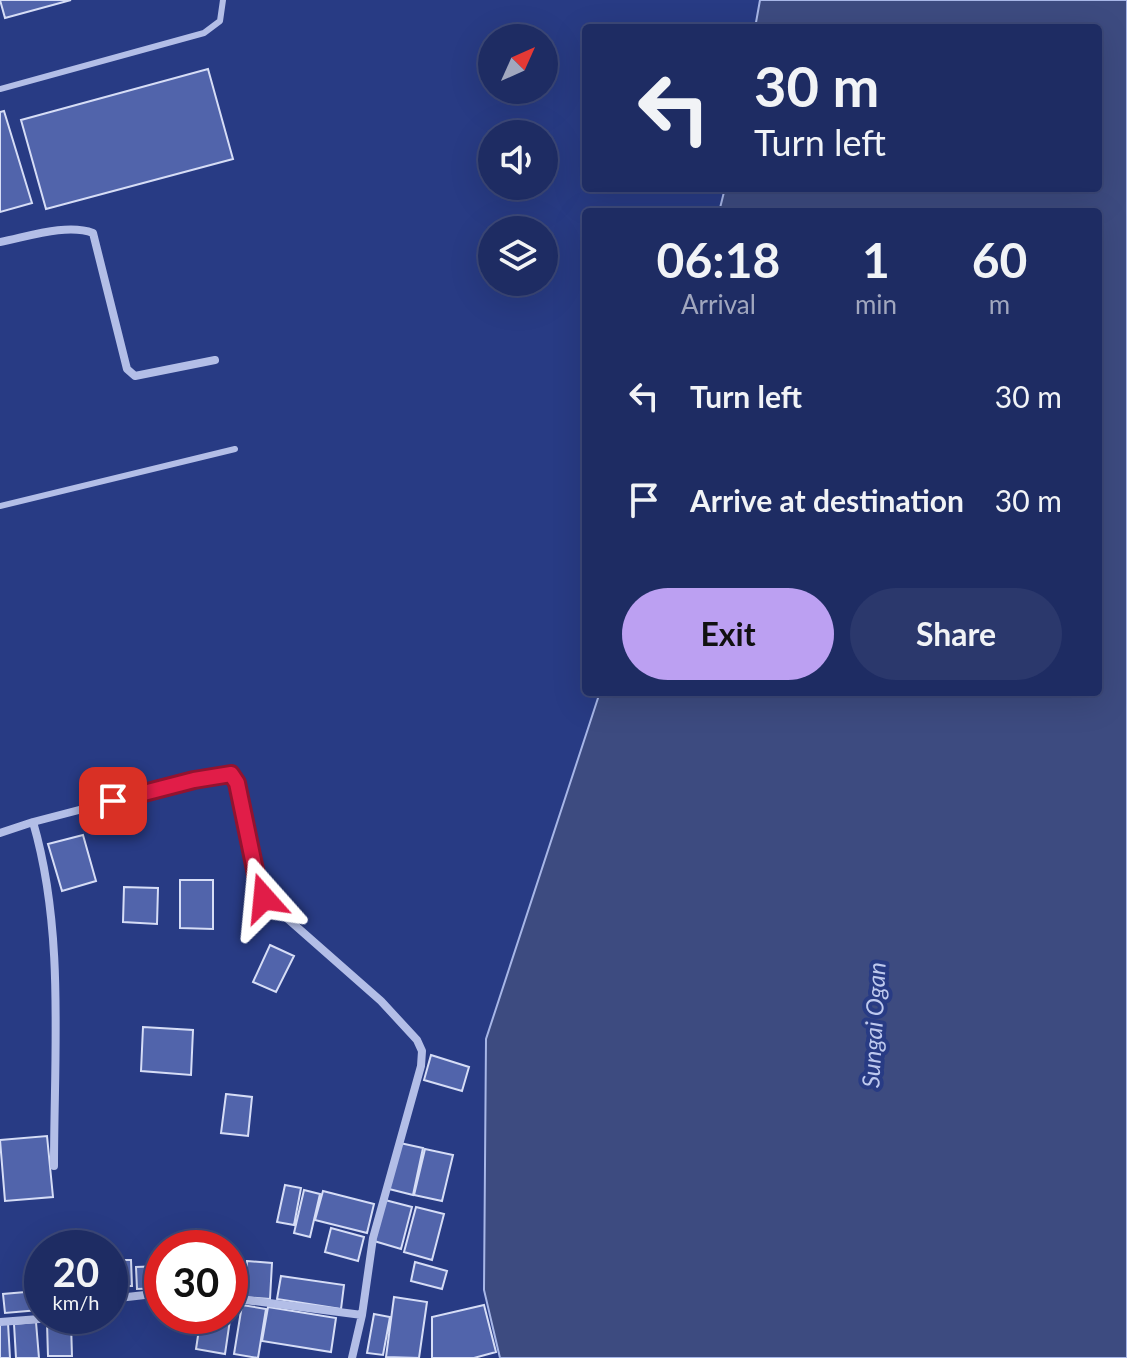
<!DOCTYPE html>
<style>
:root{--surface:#1e2c63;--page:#2b386c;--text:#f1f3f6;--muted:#a1a7be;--line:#3c4878;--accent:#bca0f2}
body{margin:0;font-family:Lato,sans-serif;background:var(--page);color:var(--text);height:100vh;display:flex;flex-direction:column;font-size:30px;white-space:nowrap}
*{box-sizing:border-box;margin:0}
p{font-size:26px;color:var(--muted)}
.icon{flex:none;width:44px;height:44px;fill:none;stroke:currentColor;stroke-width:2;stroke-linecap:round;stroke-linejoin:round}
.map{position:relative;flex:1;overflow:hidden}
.drawer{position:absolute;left:582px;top:208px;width:520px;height:488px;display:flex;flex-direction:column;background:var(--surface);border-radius:8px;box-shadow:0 8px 32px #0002,0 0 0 2px var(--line)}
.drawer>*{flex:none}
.banner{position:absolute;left:582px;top:24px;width:520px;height:168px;border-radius:8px;box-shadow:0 8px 32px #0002,0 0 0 2px var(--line);background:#1e2c63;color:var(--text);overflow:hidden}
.needle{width:52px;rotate:45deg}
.fabs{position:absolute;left:478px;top:24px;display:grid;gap:16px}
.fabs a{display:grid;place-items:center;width:80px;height:80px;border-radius:50%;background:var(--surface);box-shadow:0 8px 32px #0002,0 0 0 2px var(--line);font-size:40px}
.speed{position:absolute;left:24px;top:1230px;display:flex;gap:16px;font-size:40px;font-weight:700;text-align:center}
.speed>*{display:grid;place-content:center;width:104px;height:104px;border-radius:50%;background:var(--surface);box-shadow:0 8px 32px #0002,0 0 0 2px var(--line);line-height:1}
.speed small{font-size:20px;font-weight:400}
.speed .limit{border:12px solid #d22;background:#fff;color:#111}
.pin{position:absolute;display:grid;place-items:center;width:68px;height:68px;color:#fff;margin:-34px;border-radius:16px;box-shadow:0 4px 12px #0006}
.me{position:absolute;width:88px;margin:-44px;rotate:342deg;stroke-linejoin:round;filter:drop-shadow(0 0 6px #0008)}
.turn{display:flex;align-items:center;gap:28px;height:168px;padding:0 40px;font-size:36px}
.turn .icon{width:104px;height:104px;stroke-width:2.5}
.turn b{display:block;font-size:56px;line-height:68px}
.eta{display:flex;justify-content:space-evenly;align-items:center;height:136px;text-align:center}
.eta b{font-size:48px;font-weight:700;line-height:56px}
.cta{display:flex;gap:16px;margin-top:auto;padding:16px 40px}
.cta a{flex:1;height:92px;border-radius:48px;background:var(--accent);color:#111;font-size:32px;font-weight:700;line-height:92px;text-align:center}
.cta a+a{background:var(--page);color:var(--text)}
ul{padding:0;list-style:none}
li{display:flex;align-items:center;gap:24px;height:104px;padding:0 40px}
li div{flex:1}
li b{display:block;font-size:30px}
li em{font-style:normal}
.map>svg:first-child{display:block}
.water{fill:#3d4b80;stroke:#a7b6e7;stroke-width:2}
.building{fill:#5164ab;stroke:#d6ddf6;stroke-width:2}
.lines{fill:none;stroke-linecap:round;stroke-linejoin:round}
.lane{stroke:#b3bee7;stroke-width:6}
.street{stroke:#b3bee7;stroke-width:8}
.route-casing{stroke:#92132f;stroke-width:20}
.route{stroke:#e11d48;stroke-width:14}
.labels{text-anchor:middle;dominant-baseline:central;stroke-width:8;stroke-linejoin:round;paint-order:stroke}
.water-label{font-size:24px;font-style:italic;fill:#bec9ee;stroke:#283b84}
</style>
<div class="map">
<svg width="1127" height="1358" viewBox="0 0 1127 1358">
<rect width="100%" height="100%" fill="#283b84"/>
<path class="water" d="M 760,0 L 1127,0 L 1127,1358 L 500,1358 L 484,1290 L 486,1039 L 600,692 L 1098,692 L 1098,212 L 719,212 L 725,188 L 1098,188 L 1098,28 L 755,28 Z"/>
<path class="building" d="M 0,0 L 71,0 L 5,18 Z
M 208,69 L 233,159 L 46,209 L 21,120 Z
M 4,111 L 32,203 L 0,212 L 0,112 Z
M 83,835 L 96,881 L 62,891 L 48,844 Z
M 180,880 L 213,880 L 213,929 L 180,928 Z
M 124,887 L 158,888 L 157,924 L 123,922 Z
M 270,945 L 294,956 L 276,992 L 253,982 Z
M 143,1027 L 193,1030 L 191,1075 L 141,1071 Z
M 431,1055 L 469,1067 L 462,1091 L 424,1080 Z
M 226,1094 L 252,1097 L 248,1136 L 221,1133 Z
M 47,1136 L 53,1197 L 5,1201 L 0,1140 Z
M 400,1143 L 423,1148 L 413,1195 L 389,1189 Z
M 425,1149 L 453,1155 L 442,1201 L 414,1195 Z
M 285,1185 L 301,1188 L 294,1225 L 277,1222 Z
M 304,1190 L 320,1194 L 310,1237 L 294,1233 Z
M 323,1191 L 374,1204 L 367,1233 L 315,1220 Z
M 385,1200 L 412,1207 L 401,1249 L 374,1241 Z
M 416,1207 L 444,1214 L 432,1260 L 404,1252 Z
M 331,1228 L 364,1237 L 358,1261 L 325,1252 Z
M 116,1260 L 131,1260 L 132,1286 L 117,1286 Z
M 247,1261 L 272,1263 L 270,1299 L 245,1297 Z
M 415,1262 L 447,1271 L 442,1289 L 411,1281 Z
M 162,1266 L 162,1288 L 137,1289 L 136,1267 Z
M 231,1267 L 246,1268 L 243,1294 L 230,1292 Z
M 281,1276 L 344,1285 L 341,1309 L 277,1299 Z
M 37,1291 L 39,1310 L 5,1313 L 3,1294 Z
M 394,1297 L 427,1302 L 419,1358 L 386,1357 Z
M 242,1305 L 266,1309 L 258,1358 L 234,1354 Z
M 484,1305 L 496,1352 L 474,1358 L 432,1358 L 432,1317 Z
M 268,1307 L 336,1318 L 331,1352 L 262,1341 Z
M 231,1313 L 225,1354 L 196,1349 L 201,1316 L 230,1316 Z
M 374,1314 L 390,1317 L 383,1355 L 367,1353 Z
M 36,1322 L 39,1358 L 16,1358 L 14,1324 Z
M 8,1323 L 10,1358 L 0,1358 L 0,1324 Z
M 47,1323 L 71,1323 L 72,1356 L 48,1356 Z"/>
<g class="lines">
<path class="lane" d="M 0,89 L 204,33 L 220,21 L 223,0
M 0,506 L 235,449"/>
<path class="street" d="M 0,242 C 27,237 67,223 93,233 L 127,369 L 135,376 L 215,360
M 33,822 L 194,780 L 231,774 L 237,783 L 259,889 L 264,898 L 381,1001 L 417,1040 L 422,1051 L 421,1066 L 373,1238 L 362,1315 L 352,1358
M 0,833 L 33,822 C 65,931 54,1053 54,1166
M 230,1298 L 362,1315
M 110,1299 L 162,1293
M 0,1322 L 78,1316"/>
</g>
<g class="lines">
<g class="route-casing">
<path id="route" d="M 113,801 L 194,780 L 231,774 L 237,783 L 259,889 L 264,898"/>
</g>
<use href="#route" class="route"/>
</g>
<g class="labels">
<g class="water-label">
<text transform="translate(873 1025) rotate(-87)">Sungai Ogan</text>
</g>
</g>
</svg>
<div class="fabs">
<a><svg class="needle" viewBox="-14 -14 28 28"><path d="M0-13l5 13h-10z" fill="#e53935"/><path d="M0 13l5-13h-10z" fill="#a1a7be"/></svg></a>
<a><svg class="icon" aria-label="sound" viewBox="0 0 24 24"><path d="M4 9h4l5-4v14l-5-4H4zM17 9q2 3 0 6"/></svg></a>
<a><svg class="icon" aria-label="layers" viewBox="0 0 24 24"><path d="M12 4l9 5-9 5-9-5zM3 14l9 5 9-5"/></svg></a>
</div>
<div class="speed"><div>20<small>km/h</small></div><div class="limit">30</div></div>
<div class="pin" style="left:113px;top:801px;background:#d93025"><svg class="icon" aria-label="arrive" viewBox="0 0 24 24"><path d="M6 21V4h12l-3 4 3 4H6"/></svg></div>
<svg class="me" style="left:264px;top:898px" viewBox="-20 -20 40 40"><path d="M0-17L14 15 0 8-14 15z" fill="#e11d48" stroke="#fff" stroke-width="4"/></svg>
<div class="banner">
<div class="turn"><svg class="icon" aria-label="left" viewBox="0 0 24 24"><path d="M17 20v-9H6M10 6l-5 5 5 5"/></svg><div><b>30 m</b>Turn left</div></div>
</div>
<section class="drawer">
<div class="eta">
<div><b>06:18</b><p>Arrival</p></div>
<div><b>1</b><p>min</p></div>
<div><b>60</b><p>m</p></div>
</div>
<ul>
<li><svg class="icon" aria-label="left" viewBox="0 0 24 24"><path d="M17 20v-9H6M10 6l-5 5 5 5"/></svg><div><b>Turn left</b></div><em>30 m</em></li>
<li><svg class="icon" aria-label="arrive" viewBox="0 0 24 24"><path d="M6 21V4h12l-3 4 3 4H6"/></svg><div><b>Arrive at destination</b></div><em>30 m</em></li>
</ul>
<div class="cta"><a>Exit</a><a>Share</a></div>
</section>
</div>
